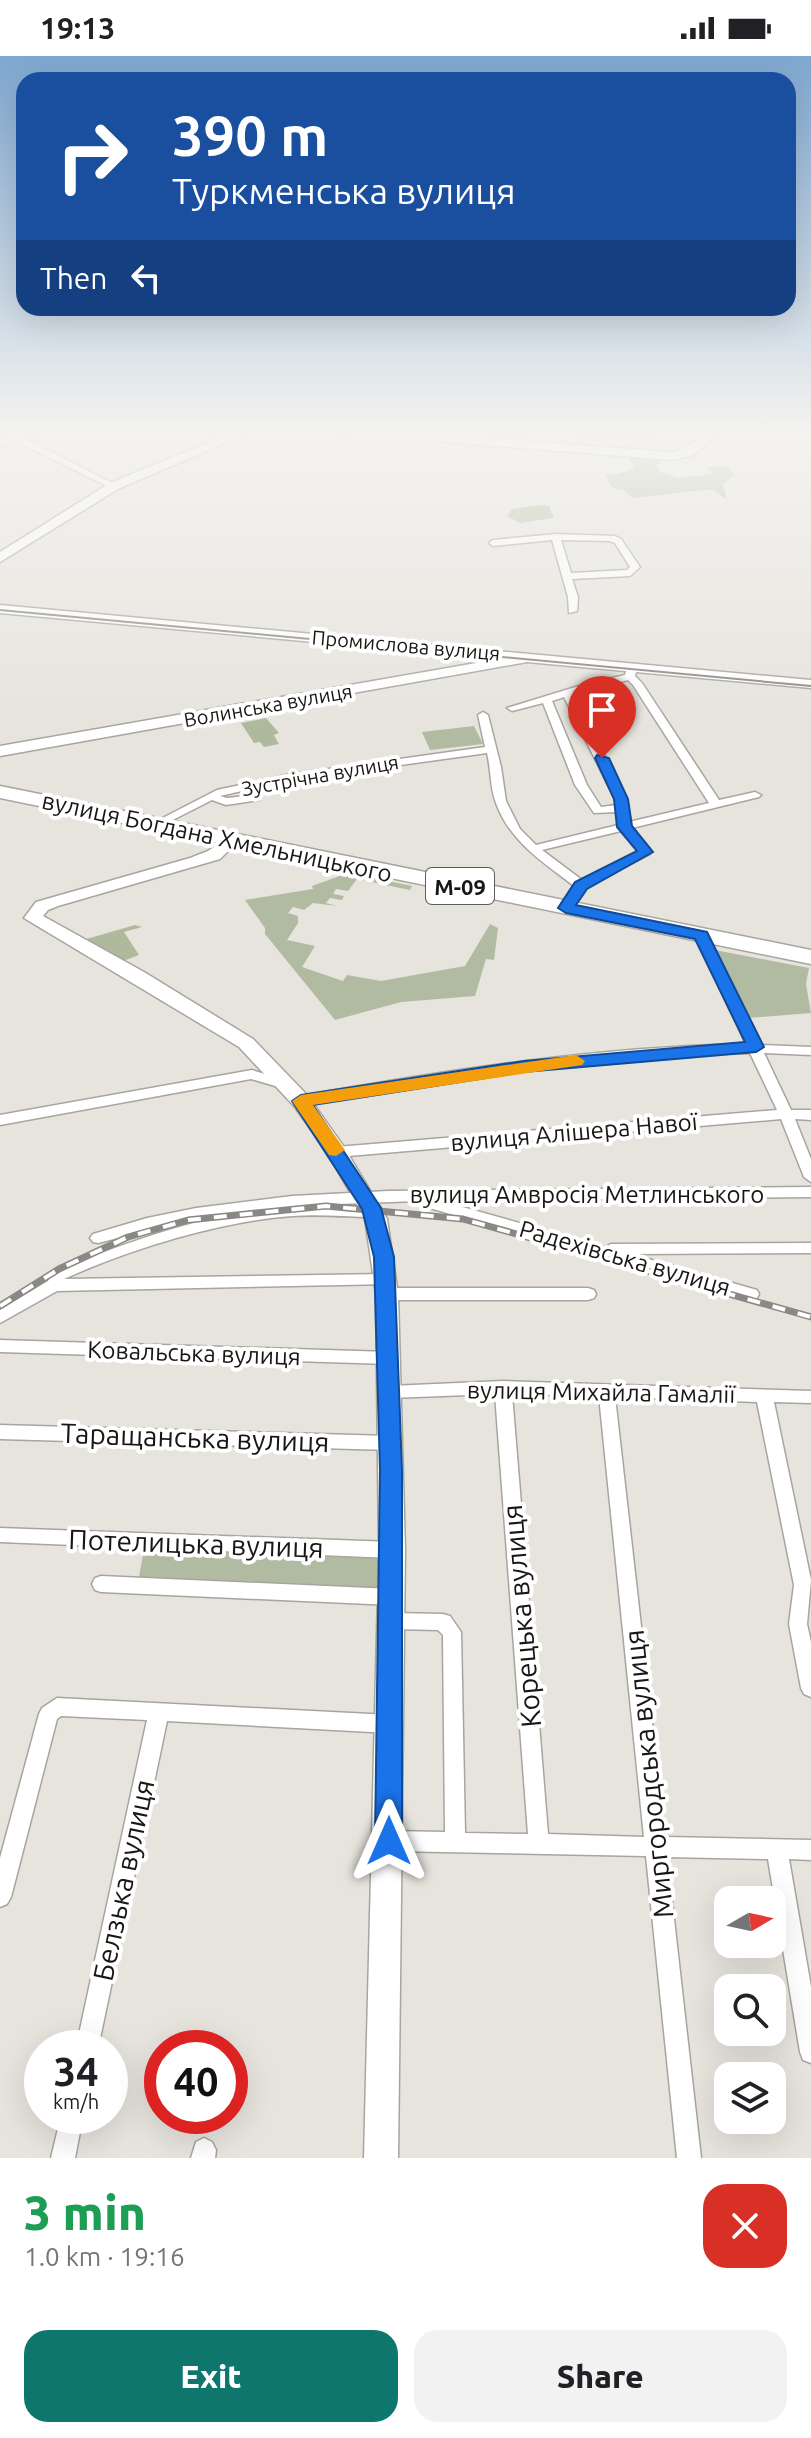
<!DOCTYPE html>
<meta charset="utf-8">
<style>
:root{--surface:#fff;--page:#f2f2f2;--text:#202124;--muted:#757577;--accent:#0f766e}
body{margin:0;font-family:Ubuntu,sans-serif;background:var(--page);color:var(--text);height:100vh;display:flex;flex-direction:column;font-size:30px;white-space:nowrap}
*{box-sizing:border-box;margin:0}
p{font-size:26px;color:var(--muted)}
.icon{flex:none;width:44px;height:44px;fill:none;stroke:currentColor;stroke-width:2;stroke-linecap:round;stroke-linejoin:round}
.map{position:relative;height:2102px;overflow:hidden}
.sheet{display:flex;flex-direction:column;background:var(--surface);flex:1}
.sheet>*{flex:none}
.guide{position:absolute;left:16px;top:16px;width:780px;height:244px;border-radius:24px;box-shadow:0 8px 32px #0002;background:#1a4fa0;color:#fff;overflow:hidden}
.needle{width:52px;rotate:81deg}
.controls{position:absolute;left:714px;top:1830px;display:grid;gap:16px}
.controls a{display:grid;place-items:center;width:72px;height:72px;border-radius:16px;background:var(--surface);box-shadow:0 8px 32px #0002;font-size:40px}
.speed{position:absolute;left:24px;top:1974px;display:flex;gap:16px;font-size:40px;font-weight:700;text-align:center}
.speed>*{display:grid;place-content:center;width:104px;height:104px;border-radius:50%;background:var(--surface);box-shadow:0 8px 32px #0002;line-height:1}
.speed small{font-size:20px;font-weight:400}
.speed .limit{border:12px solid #d22;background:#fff;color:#111}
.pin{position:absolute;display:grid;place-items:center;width:68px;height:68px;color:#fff;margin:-82px -34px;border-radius:50% 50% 50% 0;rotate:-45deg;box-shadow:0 0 8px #0007}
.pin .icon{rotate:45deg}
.me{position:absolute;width:88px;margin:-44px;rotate:0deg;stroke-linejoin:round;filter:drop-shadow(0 0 6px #0008)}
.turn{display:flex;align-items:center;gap:28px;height:168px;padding:0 24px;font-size:36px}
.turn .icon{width:104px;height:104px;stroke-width:2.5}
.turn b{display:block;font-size:56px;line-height:68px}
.then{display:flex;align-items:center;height:76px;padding:0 24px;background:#0003;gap:16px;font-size:30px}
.round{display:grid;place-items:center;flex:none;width:84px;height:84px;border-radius:24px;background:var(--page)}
.overview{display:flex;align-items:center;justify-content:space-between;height:136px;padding:0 24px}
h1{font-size:48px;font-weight:800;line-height:60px;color:#1e9e55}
.cta{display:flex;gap:16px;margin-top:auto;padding:16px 24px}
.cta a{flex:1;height:92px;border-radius:24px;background:var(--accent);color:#fff;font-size:32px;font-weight:800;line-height:92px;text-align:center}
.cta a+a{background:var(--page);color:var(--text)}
.status{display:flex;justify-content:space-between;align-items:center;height:56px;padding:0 40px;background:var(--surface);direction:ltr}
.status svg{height:22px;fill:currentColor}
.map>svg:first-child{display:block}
.green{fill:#b1bba1}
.forest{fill:#afba9c}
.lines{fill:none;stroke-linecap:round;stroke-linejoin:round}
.street-casing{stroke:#a8a59f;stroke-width:3}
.secondary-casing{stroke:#a8a59f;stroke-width:3}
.primary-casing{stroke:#a8a59f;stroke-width:3}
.street{fill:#fff;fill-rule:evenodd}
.secondary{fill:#fff;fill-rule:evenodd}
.primary{fill:#fff;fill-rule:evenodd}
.tram{stroke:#8a8884;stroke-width:2}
.rail-casing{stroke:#8a8884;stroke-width:7}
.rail{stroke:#fff;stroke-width:4;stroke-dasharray:13;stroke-linecap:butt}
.route{fill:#1a73e8;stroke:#114b97;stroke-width:2}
.slow{fill:#f59e0b}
.labels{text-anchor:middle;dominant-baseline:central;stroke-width:8;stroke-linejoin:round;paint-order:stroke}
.far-street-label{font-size:20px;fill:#181715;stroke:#fff}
.shield{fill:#fff;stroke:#5d5d5b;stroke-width:2}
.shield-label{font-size:22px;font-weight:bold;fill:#181715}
.street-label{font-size:24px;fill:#181715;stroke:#fff}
.near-street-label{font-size:28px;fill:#181715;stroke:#fff}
</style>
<div class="status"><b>19:13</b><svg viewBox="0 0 49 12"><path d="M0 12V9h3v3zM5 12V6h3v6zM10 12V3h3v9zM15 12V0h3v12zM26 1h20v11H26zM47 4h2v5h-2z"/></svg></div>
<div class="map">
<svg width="811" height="2102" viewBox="0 0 811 2102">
<rect width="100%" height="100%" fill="#e7e4de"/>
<path class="green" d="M 474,670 L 483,688 L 430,694 L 422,676 Z
M 348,817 L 412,830 L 410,834 L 357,823 L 348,835 L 336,833 L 333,838 L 344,840 L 342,844 L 330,842 L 326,847 L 337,850 L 313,847 L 304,854 L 293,851 L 288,857 L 298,860 L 298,867 L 287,884 L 315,890 L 302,911 L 343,925 L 347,919 L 381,925 L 465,910 L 490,868 L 498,872 L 494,904 L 486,903 L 475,940 L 401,946 L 335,964 L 265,878 L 265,872 L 245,844 L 313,833 L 312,830 Z
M 715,894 L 809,912 L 806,928 L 811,957 L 748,962 Z
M 145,1488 L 388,1497 L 387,1538 L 138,1526 Z"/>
<path class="forest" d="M 583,374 L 649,374 L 656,378 L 645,386 L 627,378 L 612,384 L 587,382 L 580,389 L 574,389 Z
M 627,400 L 663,403 L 656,409 L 660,416 L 678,422 L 713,418 L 707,411 L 696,411 L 728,411 L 734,419 L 723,428 L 727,444 L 713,434 L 702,434 L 632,442 L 624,434 L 613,432 L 606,421 L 607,417 L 615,419 L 635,412 Z
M 540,449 L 549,450 L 554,462 L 520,467 L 507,460 L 512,453 Z
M 266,662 L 279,677 L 274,679 L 279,688 L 264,691 L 260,686 L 254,687 L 241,667 Z
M 135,869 L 142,871 L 124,876 L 139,899 L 123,905 L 83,884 Z"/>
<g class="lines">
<g class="street-casing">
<path id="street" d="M 34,374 L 47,374 L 24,382 L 118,430 L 111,432 L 16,385 L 0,389 L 0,384 Z
M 556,478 L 615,480 L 621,483 L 640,511 L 630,520 L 572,523 L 578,541 L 577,555 L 569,557 L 568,541 L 552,484 L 493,490 L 489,487 L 493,484 ZM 561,484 L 610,485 L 615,487 L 630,511 L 627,514 L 571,517 Z
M 632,609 L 637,612 L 635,620 L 642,627 L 719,744 L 755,736 L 761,739 L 759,741 L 632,772 L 650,794 L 650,798 L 585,831 L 570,855 L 566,856 L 560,852 L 574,830 C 543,806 510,786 496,747 C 490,732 491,713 487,697 L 286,725 L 220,740 L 227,742 L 255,739 L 259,740 L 259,744 L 226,749 L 212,744 L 159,771 L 151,771 L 149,769 L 217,734 L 286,719 L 485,691 L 478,659 L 483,656 L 488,659 L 501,711 L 506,745 L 520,773 L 536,789 L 618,769 L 617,756 L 594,757 L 575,729 L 543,647 L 512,655 L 507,652 L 582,629 L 625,619 L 627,612 ZM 628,624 L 633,629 L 709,747 L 629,766 L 627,743 L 573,638 ZM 564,641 L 615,743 L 616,749 L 601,751 L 587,729 L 552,645 ZM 621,775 L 639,795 L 582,824 L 542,794 Z
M 701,875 L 707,879 L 760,989 L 811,991 L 811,999 L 764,997 L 791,1054 L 811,1054 L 811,1064 L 795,1063 L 811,1103 L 811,1126 L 804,1121 L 781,1063 L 337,1101 L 330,1096 L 337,1091 L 777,1054 L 750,997 C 598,999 450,1022 301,1050 L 294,1045 L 301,1040 C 449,1014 596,991 746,988 L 695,879 Z
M 252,1014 L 287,1025 L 289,1028 L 282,1032 L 251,1023 L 0,1069 L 0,1059 Z
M 811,1131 L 811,1141 L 441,1145 L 605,1191 L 611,1188 L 811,1187 L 811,1197 L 631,1198 L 757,1234 L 759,1238 L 757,1242 L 751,1244 L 419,1149 L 417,1145 L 312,1149 L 373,1151 L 378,1152 L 380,1156 L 378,1160 L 373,1161 C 346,1161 320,1158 293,1160 C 221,1165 130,1193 64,1223 L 386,1218 L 391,1220 L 394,1224 L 391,1228 L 57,1235 L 0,1267 L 0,1254 L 48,1225 L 53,1215 C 122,1189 193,1162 267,1152 L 196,1162 L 98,1187 L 93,1186 L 90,1182 L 93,1178 L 147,1162 L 196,1152 L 292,1140 L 388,1135 Z
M 387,1232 L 588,1232 L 594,1234 L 596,1238 L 594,1242 L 588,1244 L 387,1244 L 381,1242 L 379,1238 L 381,1234 Z
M 0,1284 L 389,1296 L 395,1298 L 397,1302 L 395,1306 L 389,1308 L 0,1296 Z
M 503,1325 L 811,1335 L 811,1347 L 774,1346 L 811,1524 L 807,1568 L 811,1586 L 811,1641 L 804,1638 L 801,1632 L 789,1568 L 794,1529 L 757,1346 L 615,1341 L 665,1781 L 811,1784 L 811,1804 L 789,1803 L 811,1931 L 811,2007 L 803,2004 L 800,1996 L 768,1803 L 667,1801 L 701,2102 L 677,2102 L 646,1800 L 389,1795 L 382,1792 L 379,1785 L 382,1778 L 389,1775 L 445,1776 L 443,1579 L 438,1574 L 392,1573 L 385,1571 L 383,1565 L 385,1559 L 392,1557 L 443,1558 L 450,1560 L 461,1576 L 465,1777 L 528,1778 L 495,1338 L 390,1342 L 384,1341 L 382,1336 L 384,1331 L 390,1330 ZM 512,1338 L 599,1340 L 644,1781 L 548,1778 Z
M 0,1369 L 391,1380 L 397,1382 L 399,1387 L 397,1392 L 391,1394 L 0,1383 Z
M 0,1472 L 392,1486 L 398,1489 L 401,1494 L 398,1499 L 392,1502 L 0,1486 Z
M 101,1520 L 392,1533 L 398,1535 L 401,1541 L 398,1547 L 392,1549 L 101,1536 L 95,1534 L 92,1528 L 95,1522 Z
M 57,1642 L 390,1659 L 397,1662 L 400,1668 L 397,1674 L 390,1677 L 167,1665 L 98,1992 L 76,1992 L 147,1664 L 61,1660 L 57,1663 L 11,1841 L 7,1848 L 0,1851 L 0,1802 L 39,1658 L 42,1652 Z
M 61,2060 L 83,2060 L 75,2102 L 51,2102 Z
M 204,2082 L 212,2086 L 216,2094 L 215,2102 L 191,2102 L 196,2086 Z"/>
</g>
<g class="secondary-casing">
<path id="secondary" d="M 239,374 L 255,374 L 118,433 L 0,506 L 0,496 L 110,427 Z
M 327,374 L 380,374 L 671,396 C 694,393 701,374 723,374 L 693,399 L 671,404 L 333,377 Z
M 0,549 L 811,624 L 811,632 L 527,606 L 0,700 L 0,690 L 499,603 L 0,557 Z
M 231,779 L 239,784 L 220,803 L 58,850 L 48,854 L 43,860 L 144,916 L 253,983 L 308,1040 L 344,1091 L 387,1163 L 398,1238 L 405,1494 L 398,2102 L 364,2102 L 379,1494 L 376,1238 L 365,1163 L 329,1099 L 294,1050 L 239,991 L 24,862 L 36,846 L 190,802 L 208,795 Z"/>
</g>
<g class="primary-casing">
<path id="primary" d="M 0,730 L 811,894 L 811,908 L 0,742 Z"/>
</g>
<use href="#street" class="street"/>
<use href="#secondary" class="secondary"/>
<use href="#primary" class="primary"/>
<path class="tram" d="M 0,554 L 811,630"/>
<g class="rail-casing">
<path id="rail" d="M 0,1250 L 59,1213 L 128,1181 L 188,1164 L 326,1150 L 463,1163 L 811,1261"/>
</g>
<use href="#rail" class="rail"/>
</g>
<linearGradient id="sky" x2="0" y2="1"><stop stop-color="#7fa7d0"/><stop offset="0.56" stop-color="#f4f3f0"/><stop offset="1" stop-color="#f4f3f0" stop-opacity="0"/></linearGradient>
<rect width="811" height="668" fill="url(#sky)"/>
<path class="route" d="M 597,699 L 609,702 L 628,743 L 632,770 L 653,796 L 587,833 L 576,849 L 707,876 L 764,991 L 756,996 L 524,1016 L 313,1049 L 381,1152 L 394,1201 L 402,1414 L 402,1785 L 398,1794 L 389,1798 L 379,1794 L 375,1785 L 380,1414 L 374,1201 L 362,1153 L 292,1045 L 301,1039 L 524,1005 L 745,986 L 695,883 L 566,857 L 558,852 L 575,826 L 637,795 L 617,771 L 614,743 L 595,702 Z"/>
<path class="slow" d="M 576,999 L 585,1005 L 582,1009 L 313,1049 L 345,1094 L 336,1100 L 329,1099 L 292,1045 L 301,1039 Z"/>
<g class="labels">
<g class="far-street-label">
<text transform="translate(406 589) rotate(5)">Промислова вулиця</text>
<text transform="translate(268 649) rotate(-10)">Волинська вулиця</text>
<text transform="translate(320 719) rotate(-10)">Зустрічна вулиця</text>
</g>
<rect class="shield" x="426" y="812" width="68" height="36" rx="6"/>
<g class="shield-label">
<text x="460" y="830">М-09</text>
</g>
<g class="street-label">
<text transform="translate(217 781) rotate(12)">вулиця Богдана Хмельницького</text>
<text transform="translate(574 1076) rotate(-5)">вулиця Алішера Навої</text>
<text x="587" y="1138">вулиця Амвросія Метлинського</text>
<text transform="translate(625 1202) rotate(16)">Радехівська вулиця</text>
<text transform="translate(194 1297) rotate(2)">Ковальська вулиця</text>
<text transform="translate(601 1336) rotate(1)">вулиця Михайла Гамалії</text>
</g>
<g class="near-street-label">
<text transform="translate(195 1381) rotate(2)">Таращанська вулиця</text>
<text transform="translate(196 1487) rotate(2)">Потелицька вулиця</text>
<text transform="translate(521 1560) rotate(-95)">Корецька вулиця</text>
<text transform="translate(648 1718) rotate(-96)">Миргородська вулиця</text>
<text transform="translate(123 1824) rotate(-78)">Белзька вулиця</text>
</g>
</g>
</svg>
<div class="controls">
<a><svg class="needle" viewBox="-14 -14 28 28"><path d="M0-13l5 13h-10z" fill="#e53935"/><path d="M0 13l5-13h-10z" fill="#757577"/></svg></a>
<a><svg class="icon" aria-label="search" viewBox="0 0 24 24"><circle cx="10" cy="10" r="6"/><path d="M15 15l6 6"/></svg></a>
<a><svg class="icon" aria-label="layers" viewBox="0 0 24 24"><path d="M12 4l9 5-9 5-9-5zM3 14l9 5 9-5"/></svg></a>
</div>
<div class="speed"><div>34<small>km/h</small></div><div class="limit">40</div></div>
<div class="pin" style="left:602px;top:702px;background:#d93025"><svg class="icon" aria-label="arrive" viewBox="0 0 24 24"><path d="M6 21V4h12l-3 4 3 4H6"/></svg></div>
<svg class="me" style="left:389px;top:1785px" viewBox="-20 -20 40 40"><path d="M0-17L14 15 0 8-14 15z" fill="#1a73e8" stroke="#fff" stroke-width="4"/></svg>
<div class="guide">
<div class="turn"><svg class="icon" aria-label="right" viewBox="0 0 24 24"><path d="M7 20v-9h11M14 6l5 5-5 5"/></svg><div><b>390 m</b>Туркменська вулиця</div></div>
<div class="then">Then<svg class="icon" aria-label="left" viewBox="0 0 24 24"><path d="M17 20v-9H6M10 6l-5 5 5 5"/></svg></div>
</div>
</div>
<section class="sheet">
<div class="overview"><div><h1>3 min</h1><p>1.0 km · 19:16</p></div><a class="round" style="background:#d93025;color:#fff"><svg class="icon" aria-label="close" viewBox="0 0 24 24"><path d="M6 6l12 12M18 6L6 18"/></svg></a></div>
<div class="cta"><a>Exit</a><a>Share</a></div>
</section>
